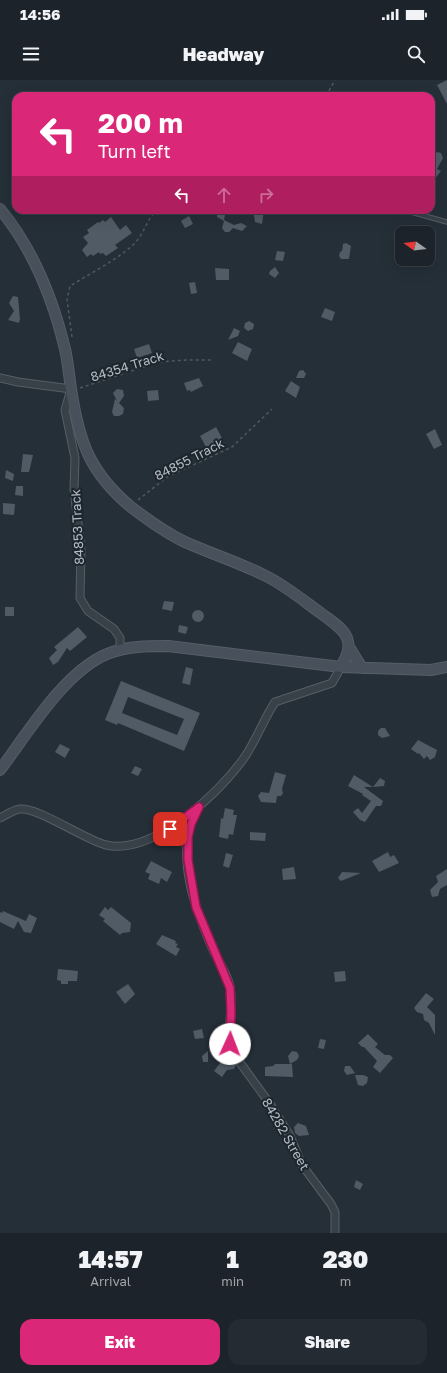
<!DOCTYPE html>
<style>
:root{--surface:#1c232a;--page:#252b32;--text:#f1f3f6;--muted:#a0a4a8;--line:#3a4047;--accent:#db2777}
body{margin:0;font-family:"Golos Text",sans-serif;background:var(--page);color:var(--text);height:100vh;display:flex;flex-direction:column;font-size:15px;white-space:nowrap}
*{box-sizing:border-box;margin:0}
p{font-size:13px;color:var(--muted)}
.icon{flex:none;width:22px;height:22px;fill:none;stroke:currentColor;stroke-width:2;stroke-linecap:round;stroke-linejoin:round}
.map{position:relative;height:1153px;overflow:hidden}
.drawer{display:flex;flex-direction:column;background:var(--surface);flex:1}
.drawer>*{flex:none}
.hud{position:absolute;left:12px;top:12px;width:423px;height:122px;border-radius:12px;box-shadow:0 4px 16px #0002,0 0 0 1px var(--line);background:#db2777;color:#fff;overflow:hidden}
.needle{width:26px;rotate:284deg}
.controls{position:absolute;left:395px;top:146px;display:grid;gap:8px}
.controls a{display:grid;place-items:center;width:40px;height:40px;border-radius:8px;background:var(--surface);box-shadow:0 4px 16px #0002,0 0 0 1px var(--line);font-size:20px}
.pin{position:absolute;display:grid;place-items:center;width:34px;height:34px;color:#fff;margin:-17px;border-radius:8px;box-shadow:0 2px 6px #0006}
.me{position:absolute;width:44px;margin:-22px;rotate:2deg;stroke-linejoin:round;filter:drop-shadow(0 0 3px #0008)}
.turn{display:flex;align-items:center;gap:14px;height:84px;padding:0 20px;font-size:18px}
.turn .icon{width:52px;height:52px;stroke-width:2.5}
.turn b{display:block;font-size:28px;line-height:34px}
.lanes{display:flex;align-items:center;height:38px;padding:0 20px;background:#0003;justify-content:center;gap:20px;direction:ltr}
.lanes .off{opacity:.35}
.eta{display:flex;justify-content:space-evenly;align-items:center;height:68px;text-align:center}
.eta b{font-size:24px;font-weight:800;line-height:28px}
.cta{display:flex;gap:8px;margin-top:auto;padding:8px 20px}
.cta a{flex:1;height:46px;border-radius:12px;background:var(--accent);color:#fff;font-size:16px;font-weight:800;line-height:46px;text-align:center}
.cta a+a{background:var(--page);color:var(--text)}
.status{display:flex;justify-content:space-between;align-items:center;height:28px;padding:0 20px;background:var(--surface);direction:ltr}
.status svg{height:11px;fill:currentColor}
header{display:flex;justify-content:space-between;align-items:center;height:52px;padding:0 20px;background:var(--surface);font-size:18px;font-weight:800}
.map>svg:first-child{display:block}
.building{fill:#505b66;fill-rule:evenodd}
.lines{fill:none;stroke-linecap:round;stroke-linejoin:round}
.lane-casing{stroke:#565e66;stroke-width:5.5}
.street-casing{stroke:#565e66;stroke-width:9}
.secondary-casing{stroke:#565e66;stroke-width:12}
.path{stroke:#4b5c5c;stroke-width:1.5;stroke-dasharray:3 3;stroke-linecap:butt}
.lane{stroke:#384048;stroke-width:3.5}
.street{stroke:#384048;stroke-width:7}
.secondary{stroke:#47505b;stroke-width:10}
.route-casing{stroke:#8e194d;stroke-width:10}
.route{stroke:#db2777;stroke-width:7}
.labels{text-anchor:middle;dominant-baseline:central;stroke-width:4;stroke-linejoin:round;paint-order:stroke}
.street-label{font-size:13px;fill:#b3bbc4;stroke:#1d252d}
</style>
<div class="status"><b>14:56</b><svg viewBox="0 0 49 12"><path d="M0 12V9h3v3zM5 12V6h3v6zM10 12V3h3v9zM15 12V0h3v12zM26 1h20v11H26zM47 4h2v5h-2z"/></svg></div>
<header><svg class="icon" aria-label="menu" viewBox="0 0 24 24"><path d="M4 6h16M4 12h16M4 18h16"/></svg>Headway<svg class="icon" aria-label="search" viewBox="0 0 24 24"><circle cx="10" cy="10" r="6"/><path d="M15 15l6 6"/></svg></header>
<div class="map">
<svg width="447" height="1153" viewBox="0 0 447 1153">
<rect width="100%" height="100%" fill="#252f38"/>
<path class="building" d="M 447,0 L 447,24 L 437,5 Z
M 437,72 L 441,73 L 443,78 L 437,89 L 441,91 L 431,104 L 432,77 Z
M 217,130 L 226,130 L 224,140 L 234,145 L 241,143 L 247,146 L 242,151 L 233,148 L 229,152 L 225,152 L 222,148 L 224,141 L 217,137 Z
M 253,130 L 264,130 L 262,144 L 255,142 Z
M 189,136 L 193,144 L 185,148 L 181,141 Z
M 111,137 L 120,150 L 126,145 L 132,153 L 115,165 L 118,168 L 106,176 L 103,173 L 100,174 L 99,172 L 93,176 L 91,174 L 87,177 L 82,170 L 88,163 L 83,157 L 89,153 L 87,150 L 98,142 L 99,143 L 103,140 L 105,142 Z
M 346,163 L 351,166 L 349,179 L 341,179 L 339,176 L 340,172 L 342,171 L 343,164 Z
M 277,171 L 285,172 L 283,181 L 275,180 Z
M 275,187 L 279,193 L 275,198 L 269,194 L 270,191 Z
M 215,188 L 229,189 L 229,200 L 216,200 Z
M 195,202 L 197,213 L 191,214 L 189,203 Z
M 13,216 L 18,217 L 20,239 L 19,243 L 8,240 L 14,231 L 9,223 Z
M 325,228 L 335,232 L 332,241 L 321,237 Z
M 249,241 L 254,244 L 253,249 L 248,251 L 244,248 L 245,243 Z
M 234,248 L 240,251 L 238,256 L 228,260 Z
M 238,262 L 252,269 L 247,281 L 232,273 Z
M 149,264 L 152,273 L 137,278 L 134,269 Z
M 303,290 L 306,294 L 304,298 L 296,298 L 299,291 Z
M 199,298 L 203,306 L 191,312 L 190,310 L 187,311 L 184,303 Z
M 291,301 L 300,307 L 296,318 L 285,311 Z
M 117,309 L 123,310 L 124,316 L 119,323 L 124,328 L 123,334 L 119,336 L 114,336 L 112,332 L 115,319 L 117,321 L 113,313 Z
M 158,310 L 159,320 L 148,321 L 147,311 Z
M 216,347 L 222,358 L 217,361 L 218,363 L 212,367 L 211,365 L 206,367 L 200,356 Z
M 435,349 L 442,365 L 434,369 L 426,354 Z
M 23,374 L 33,375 L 29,392 L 21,392 Z
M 6,390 L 14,394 L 13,401 L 5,398 Z
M 16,406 L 23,406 L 23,416 L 15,415 Z
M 3,423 L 15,424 L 14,435 L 3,434 Z
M 164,521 L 174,522 L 172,531 L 162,529 Z
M 5,527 L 14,527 L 14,536 L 5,536 Z
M192 536a6 6 0 1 1 12 0a6 6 0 1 1-12 0Z
M 179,545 L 188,547 L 186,554 L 178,552 Z
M 78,547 L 87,557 L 70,571 L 67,568 L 58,582 L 53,585 L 49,578 L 57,570 L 54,567 Z
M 186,587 L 193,589 L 190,605 L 182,603 Z
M 121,601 L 200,633 L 184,671 L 118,643 L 117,645 L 105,640 ZM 128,617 L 184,639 L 177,655 L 122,633 Z
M 381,648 L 385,648 L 390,656 L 382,658 L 378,655 L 378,651 Z
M 418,660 L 437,670 L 435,677 L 430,680 L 427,676 L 424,679 L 419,673 L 418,674 L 411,669 Z
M 60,664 L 70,669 L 65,678 L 55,672 Z
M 135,686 L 142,689 L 138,696 L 131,693 Z
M 275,692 L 286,695 L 282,709 L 283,713 L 281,716 L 277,716 L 276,723 L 261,722 L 258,716 L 261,712 L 269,713 Z
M 354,695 L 373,707 L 364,707 L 383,721 L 381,726 L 376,726 L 365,742 L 360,740 L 353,732 L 358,728 L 362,733 L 371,721 L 362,715 L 363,714 L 348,706 Z
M 380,698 L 385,701 L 384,706 L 373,707 Z
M 225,728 L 234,730 L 233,735 L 237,735 L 233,755 L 229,754 L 228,759 L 219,757 L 221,738 L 223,739 Z
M 250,752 L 266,753 L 265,761 L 250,760 Z
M 388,772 L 390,777 L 394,775 L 399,783 L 379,792 L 372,781 Z
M 226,773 L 233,775 L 229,788 L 223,786 Z
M 151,781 L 172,792 L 167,802 L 161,798 L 159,804 L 148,799 L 150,794 L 145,792 Z
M 294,787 L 296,799 L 283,800 L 282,789 Z
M 447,789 L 447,805 L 440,809 L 438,816 L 432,817 L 430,810 L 438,802 L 436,796 Z
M 342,792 L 361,793 L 341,801 L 338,798 Z
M 105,827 L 108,830 L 111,827 L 131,843 L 130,852 L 122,853 L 120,855 L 103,841 L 105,839 L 99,835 Z
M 3,831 L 26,841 L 29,834 L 37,838 L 31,853 L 24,852 L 18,841 L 14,849 L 0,842 L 0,832 L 2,833 Z
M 162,855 L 176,861 L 175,863 L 178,864 L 176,867 L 180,869 L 176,876 L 156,864 Z
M 58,889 L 78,891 L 77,901 L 68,901 L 68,904 L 61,904 L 61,901 L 57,900 Z
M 345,891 L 346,901 L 335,902 L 334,892 Z
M 128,904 L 135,914 L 125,924 L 116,912 Z
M 426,913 L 434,919 L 427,927 L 435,935 L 435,955 L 429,943 L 424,940 L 423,934 L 417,932 L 414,928 Z
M 202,949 L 204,958 L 195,959 L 193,951 Z
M 368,954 L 378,964 L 375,967 L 385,975 L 390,975 L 393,978 L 380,993 L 373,987 L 377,981 L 364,967 L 362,967 L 358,963 Z
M 320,959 L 326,960 L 324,969 L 318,968 Z
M 226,966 L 229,976 L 236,985 L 234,989 L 227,990 L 222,997 L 214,991 L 223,979 L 219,969 Z
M 208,971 L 208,982 L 203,982 L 202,976 Z
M 292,971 L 297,972 L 299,976 L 297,980 L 290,984 L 288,976 Z
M 275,984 L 292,984 L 293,997 L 265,996 L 265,987 L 273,986 Z
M 345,986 L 350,986 L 355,993 L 347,995 L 344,991 Z
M 355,995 L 363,995 L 368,997 L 367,1003 L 363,1006 L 358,1005 Z
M 298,1043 L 306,1046 L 309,1055 L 299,1056 L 295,1053 L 294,1047 Z
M 356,1100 L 363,1104 L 360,1110 L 354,1107 Z"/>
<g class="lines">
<g class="lane-casing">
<path id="lane" d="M 404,130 L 447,142"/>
</g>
<g class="street-casing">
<path id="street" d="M 0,298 L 18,302 L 71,309 L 65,330 L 75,378 L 74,409 L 81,469 L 80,518 L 88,531 L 114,549 L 120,558 L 120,570
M 199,727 C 196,733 192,739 190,746 C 179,788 197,833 213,870 C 219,882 227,894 230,906 C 234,928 225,952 233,973 L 270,1024 L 290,1056 L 302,1085 L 331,1124 L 335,1132 L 335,1153
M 0,738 C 6,735 13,730 20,729 C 38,727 85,760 106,765 C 153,776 222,711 246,675 C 257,658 264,639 275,622 L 332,603 L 341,587"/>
</g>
<g class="secondary-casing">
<path id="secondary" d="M 0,129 C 33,169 53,219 65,269 C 68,282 69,295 71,309 C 79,361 89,392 131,427 C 148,440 166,453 185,462 C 212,474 240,483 266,496 C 286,506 304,521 322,534 C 331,541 343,548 347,558 C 351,569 346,577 341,587
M 349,567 L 362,588
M 0,690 C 28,653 64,592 107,574 C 127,566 148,566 168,566 L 341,587 L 431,590 L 447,587"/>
</g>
<path class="path" d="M 326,16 L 335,0
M 72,257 L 67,219 L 70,206 C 91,193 115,181 133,165 C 144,155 146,140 157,130
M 80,308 L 159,282 L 186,280 L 212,280
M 138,420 L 167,397 L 232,367 L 272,329"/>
<use href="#lane" class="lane"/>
<use href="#street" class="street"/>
<use href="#secondary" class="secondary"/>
</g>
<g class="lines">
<g class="route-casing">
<path id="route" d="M 170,749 L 199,727 L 191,744 L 188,757 L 188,780 L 196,827 L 230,908 L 231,933 L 230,964"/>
</g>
<use href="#route" class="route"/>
</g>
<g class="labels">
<g class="street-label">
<text transform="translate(127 286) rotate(-17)">84354 Track</text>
<text transform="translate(189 379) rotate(-27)">84855 Track</text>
<text transform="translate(77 447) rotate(-93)">84853 Track</text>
<text transform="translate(286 1054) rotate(60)">84282 Street</text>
</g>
</g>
</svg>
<div class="controls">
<a><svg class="needle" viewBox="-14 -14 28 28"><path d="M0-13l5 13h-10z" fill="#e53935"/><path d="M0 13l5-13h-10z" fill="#a0a4a8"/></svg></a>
</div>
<div class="pin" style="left:170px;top:749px;background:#d93025"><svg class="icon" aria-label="arrive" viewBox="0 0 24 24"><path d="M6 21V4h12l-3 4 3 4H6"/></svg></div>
<svg class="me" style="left:230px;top:964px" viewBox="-20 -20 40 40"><circle r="19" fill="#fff"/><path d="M0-13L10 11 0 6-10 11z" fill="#db2777"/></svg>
<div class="hud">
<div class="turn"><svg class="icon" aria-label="left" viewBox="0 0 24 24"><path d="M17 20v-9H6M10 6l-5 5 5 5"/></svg><div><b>200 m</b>Turn left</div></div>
<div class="lanes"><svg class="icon" aria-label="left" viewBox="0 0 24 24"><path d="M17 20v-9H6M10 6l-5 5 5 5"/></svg><svg class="icon off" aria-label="ahead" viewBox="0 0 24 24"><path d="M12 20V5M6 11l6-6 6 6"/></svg><svg class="icon off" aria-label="right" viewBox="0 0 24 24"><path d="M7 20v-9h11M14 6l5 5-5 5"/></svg></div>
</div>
</div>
<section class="drawer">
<div class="eta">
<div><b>14:57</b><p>Arrival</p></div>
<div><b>1</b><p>min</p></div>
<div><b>230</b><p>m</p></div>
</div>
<div class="cta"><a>Exit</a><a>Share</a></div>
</section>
